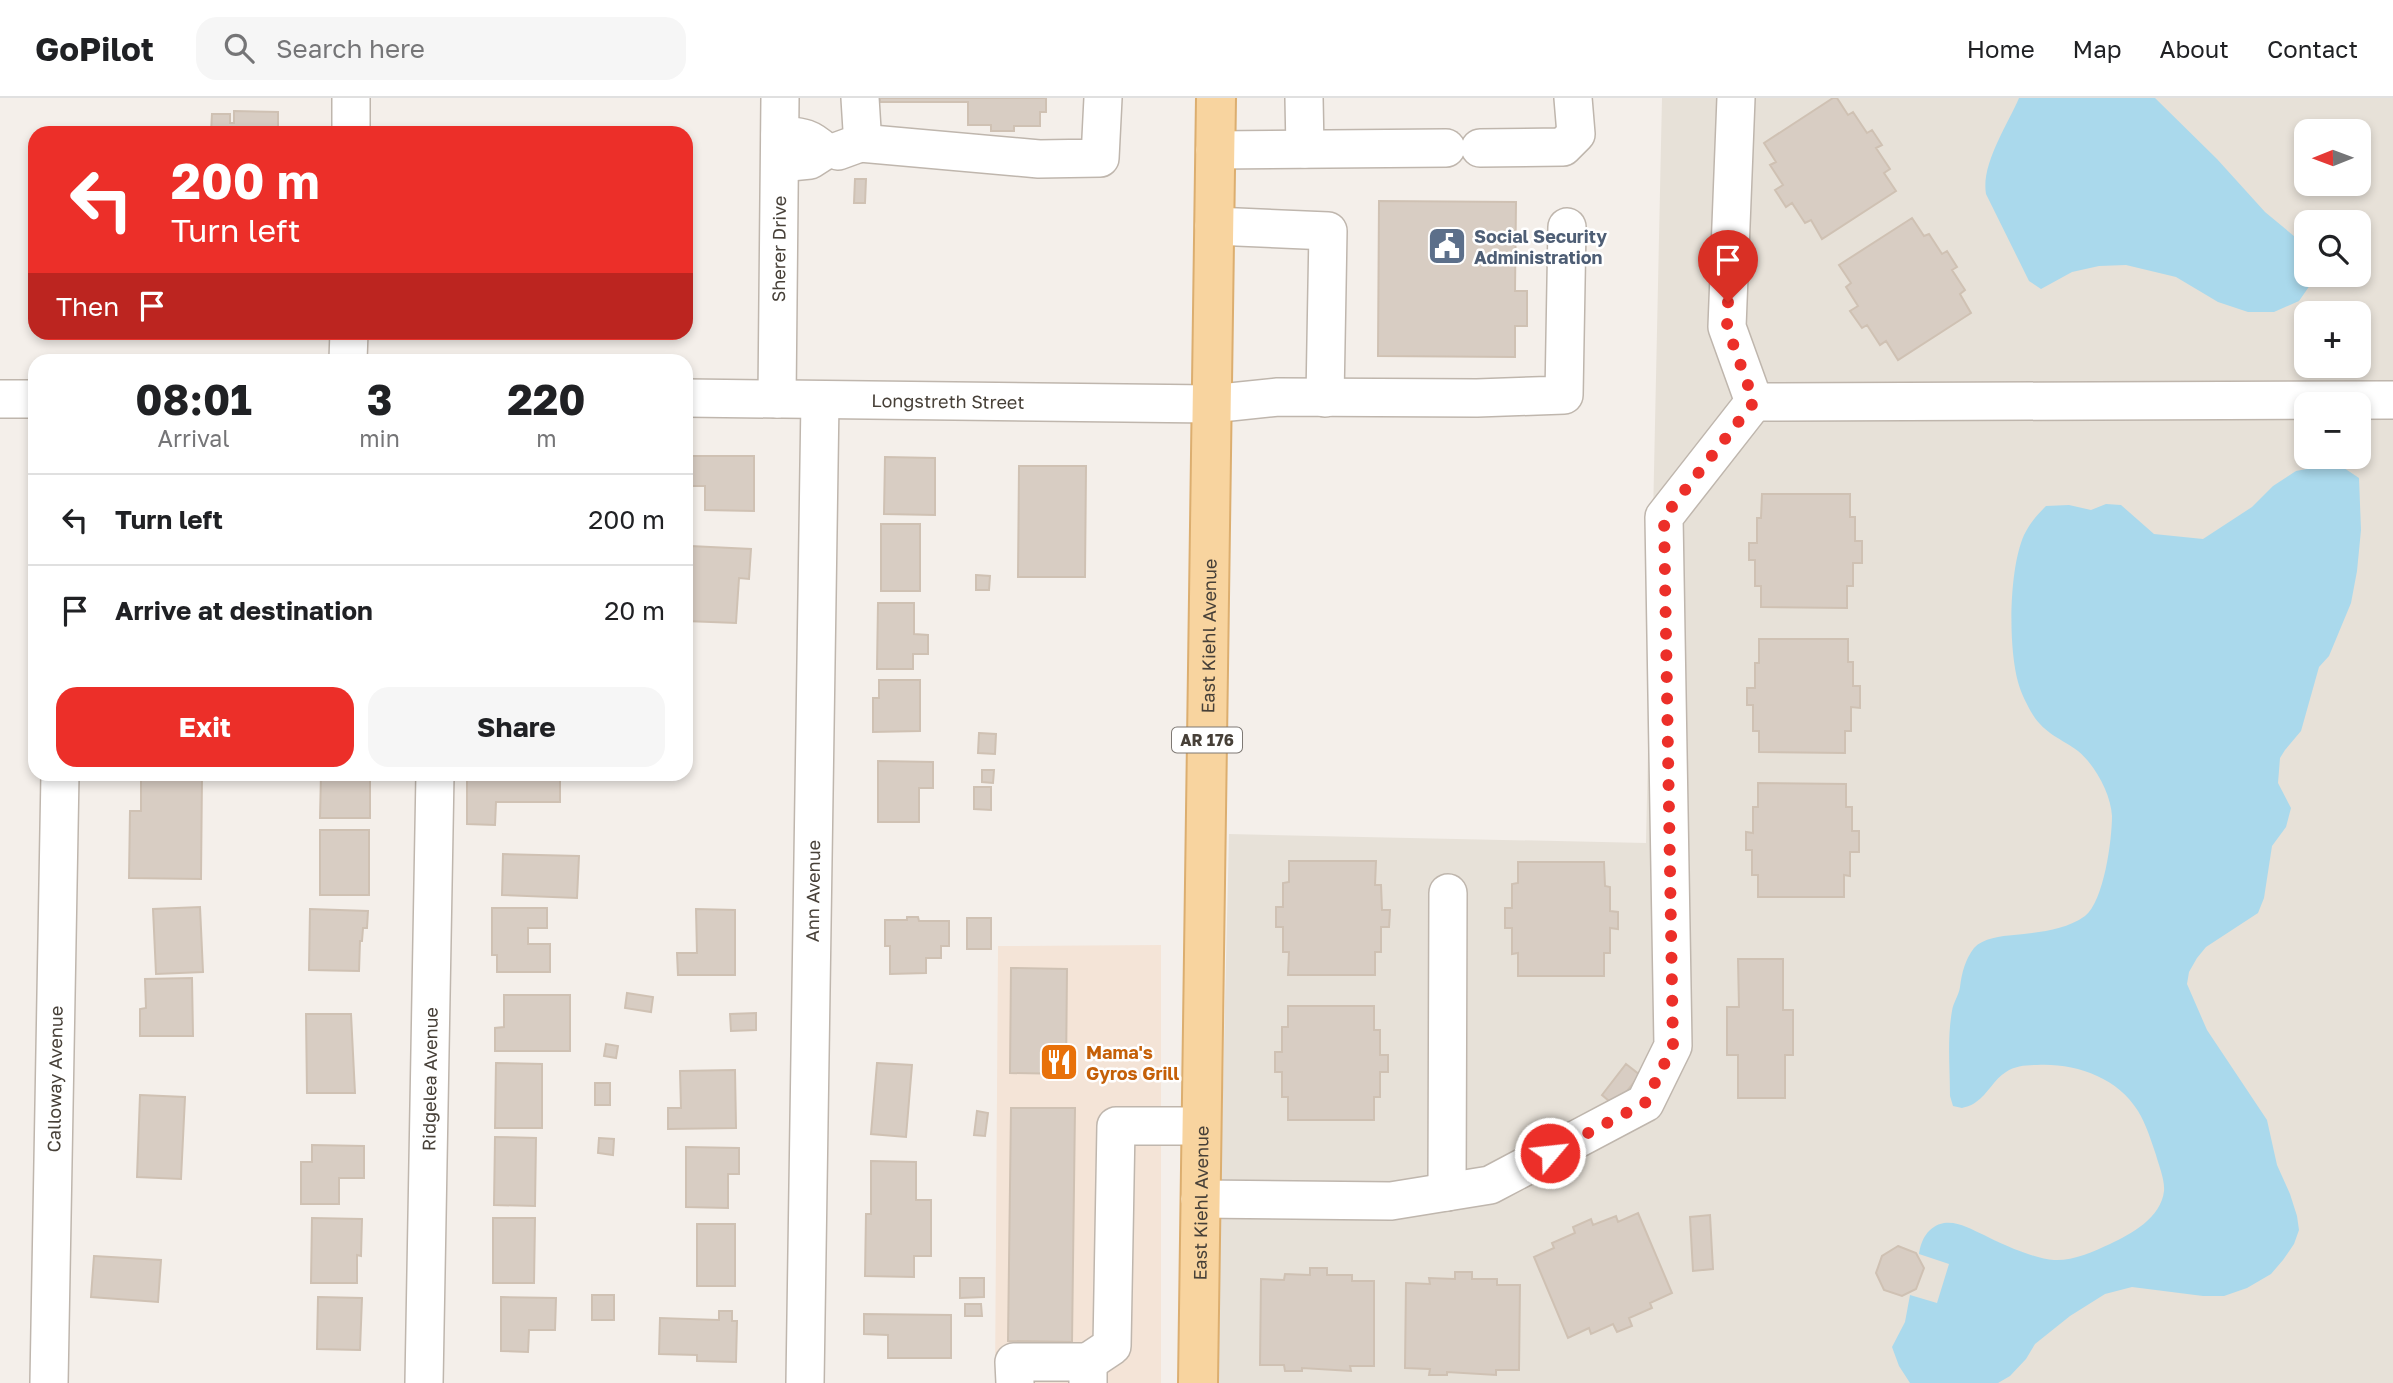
<!DOCTYPE html>
<meta charset="utf-8">
<style>
:root{--surface:#fff;--page:#f6f6f6;--text:#202124;--muted:#757577;--line:#e0e0e0;--accent:#ec2f29}
body{margin:0;font-family:"Golos Text",sans-serif;background:var(--page);color:var(--text);height:100vh;display:flex;flex-direction:column;font-size:26px;white-space:nowrap}
*{box-sizing:border-box;margin:0}
p{font-size:23px;color:var(--muted)}
.icon{flex:none;width:38px;height:38px;fill:none;stroke:currentColor;stroke-width:2;stroke-linecap:round;stroke-linejoin:round}
.map{position:relative;flex:1;overflow:hidden}
.panel{position:absolute;left:28px;top:256px;width:665px;height:427px;display:flex;flex-direction:column;background:var(--surface);border-radius:21px;box-shadow:0 4px 10px #0003}
.panel>*{flex:none}
.top-card{position:absolute;left:28px;top:28px;width:665px;height:214px;border-radius:21px;box-shadow:0 4px 10px #0003;background:#ec2f29;color:#fff;overflow:hidden}
.needle{width:46px;rotate:269deg}
.controls{position:absolute;left:2294px;top:21px;display:grid;gap:14px}
.controls a{display:grid;place-items:center;width:77px;height:77px;border-radius:14px;background:var(--surface);box-shadow:0 4px 10px #0003;font-size:35px}
.pin{position:absolute;display:grid;place-items:center;width:60px;height:60px;color:#fff;margin:-72px -30px;border-radius:50% 50% 50% 0;rotate:-45deg;box-shadow:0 0 7px #0007}
.pin .icon{rotate:45deg}
.me{position:absolute;width:77px;margin:-38px;rotate:62deg;stroke-linejoin:round;filter:drop-shadow(0 0 5px #0008)}
.turn{display:flex;align-items:center;gap:24px;height:147px;padding:0 28px;font-size:32px}
.turn .icon{width:91px;height:91px;stroke-width:2.5}
.turn b{display:block;font-size:49px;line-height:60px}
.then{display:flex;align-items:center;height:66px;padding:0 28px;background:#0003;gap:14px;font-size:26px}
.eta{display:flex;justify-content:space-evenly;align-items:center;height:119px;text-align:center}
.eta b{font-size:42px;font-weight:700;line-height:49px}
.cta{display:flex;gap:14px;margin-top:auto;padding:14px 28px}
.cta a{flex:1;height:80px;border-radius:21px;background:var(--accent);color:#fff;font-size:28px;font-weight:700;line-height:80px;text-align:center}
.cta a+a{background:var(--page);color:var(--text)}
ul{padding:0;list-style:none}
li{display:flex;align-items:center;gap:21px;height:91px;padding:0 28px;border-top:2px solid var(--line)}
li div{flex:1}
li b{display:block;font-size:26px}
li em{font-style:normal}
header{display:flex;align-items:center;gap:42px;box-sizing:border-box;height:98px;padding:0 35px;background:var(--surface);border-bottom:2px solid var(--line)}
header strong{font-size:33px}
nav{display:flex;gap:38px;margin-inline-start:auto;font-size:24px}
.search{width:490px;height:63px;background:var(--page);display:flex;align-items:center;gap:18px;box-sizing:border-box;padding:0 24px;border-radius:21px;color:var(--muted);font-size:26px}
.map>svg:first-child{display:block}
.residential{fill:#e7e1d8;fill-rule:evenodd}
.commercial{fill:#f4e4d7}
.water{fill:#aad9ec}
.building{fill:#d8cdc3;stroke:#cfc1b3;stroke-width:2}
.lines{fill:none;stroke-linecap:round;stroke-linejoin:round}
.minor-casing{stroke:#bfb6ad;stroke-width:40}
.major-casing{stroke:#dcae6f;stroke-width:42}
.minor{stroke:#fff;stroke-width:37}
.major{stroke:#f8d49f;stroke-width:38}
.route{stroke:#ec2f29;stroke-width:12;stroke-dasharray:0 21.6}
.labels{text-anchor:middle;dominant-baseline:central;stroke-width:5;stroke-linejoin:round;paint-order:stroke}
.shield{fill:#fff;stroke:#7e7974;stroke-width:2}
.shield-label{font-size:16px;font-weight:bold;fill:#474038}
.service-label{font-size:18px;font-weight:bold;fill:#4e5e75;stroke:#fff;text-anchor:start}
.street-label{font-size:18px;fill:#474038;stroke:#fff}
.food-label{font-size:18px;font-weight:bold;fill:#c56008;stroke:#fff;text-anchor:start}
</style>
<header>
<strong>GoPilot</strong>
<div class="search"><svg class="icon" aria-label="search" viewBox="0 0 24 24"><circle cx="10" cy="10" r="6"/><path d="M15 15l6 6"/></svg>Search here</div>
<nav><a>Home</a><a>Map</a><a>About</a><a>Contact</a></nav>
</header>
<div class="map">
<svg width="2393" height="1285" viewBox="0 0 2393 1285">
<rect width="100%" height="100%" fill="#f4efea"/>
<path class="residential" d="M 1662,0 L 2393,0 L 2393,1285 L 1216,1285 L 1229,736 L 1646,745 ZM 2306,33 L 2359,33 L 2359,86 L 2306,86 ZM 2306,124 L 2359,124 L 2359,177 L 2306,177 ZM 2306,215 L 2359,215 L 2359,268 L 2306,268 ZM 2306,306 L 2359,306 L 2359,359 L 2306,359 Z"/>
<path class="commercial" d="M 1161,847 L 1161,1285 L 995,1285 L 998,848 Z"/>
<path class="water" d="M 2019,0 L 2155,0 L 2217,61 L 2265,114 L 2306,148 L 2306,177 L 2317,177 L 2299,203 L 2274,214 L 2248,214 L 2218,204 L 2176,179 L 2126,167 L 2099,168 L 2072,174 L 2041,191 L 2029,183 L 1986,96 C 1981,66 2007,28 2019,0 Z
M 2327,367 L 2344,370 L 2359,380 L 2361,432 L 2357,473 L 2351,505 L 2329,558 L 2319,569 L 2301,633 L 2285,652 L 2280,660 L 2278,685 L 2291,710 L 2286,729 L 2272,748 L 2264,800 L 2258,815 L 2206,849 L 2197,860 L 2189,874 L 2187,886 L 2207,932 L 2267,1022 L 2277,1067 L 2290,1096 L 2297,1118 L 2299,1132 L 2294,1146 L 2283,1162 L 2271,1176 L 2247,1190 L 2224,1198 L 2203,1198 L 2132,1189 L 2105,1196 L 2070,1218 L 2035,1246 L 2026,1261 L 2010,1278 L 1998,1285 L 1910,1285 L 1899,1268 L 1892,1249 L 1905,1224 L 1910,1197 L 1937,1205 L 1949,1166 L 1919,1156 C 1921,1142 1928,1128 1944,1125 C 1958,1123 1971,1131 1984,1137 C 2001,1146 2035,1161 2054,1162 C 2072,1163 2093,1154 2110,1146 C 2131,1136 2161,1120 2164,1093 C 2165,1082 2159,1068 2156,1057 C 2151,1042 2146,1026 2138,1013 C 2117,979 2075,965 2037,967 C 2026,967 2015,968 2006,974 C 1994,981 1988,996 1976,1004 C 1973,1007 1966,1009 1962,1010 L 1953,1008 L 1950,998 C 1950,970 1947,941 1952,913 C 1953,905 1959,897 1960,889 C 1962,874 1965,862 1974,850 C 1983,840 2001,838 2014,837 C 2038,834 2064,833 2085,818 C 2104,803 2112,742 2112,718 C 2111,696 2095,667 2078,653 C 2062,641 2045,636 2033,617 C 2027,607 2021,595 2018,584 C 2008,547 2009,471 2024,437 C 2030,425 2037,417 2046,408 L 2069,407 L 2091,412 L 2106,406 L 2121,407 L 2154,436 L 2203,441 L 2252,409 L 2273,388 L 2296,373 Z"/>
<path class="building" d="M 880,0 L 1046,0 L 1046,14 L 1040,14 L 1040,28 L 1014,28 L 1014,33 L 991,33 L 991,27 L 968,27 L 968,4 L 880,4 Z
M 1833,0 L 1837,0 L 1848,17 L 1853,14 L 1867,35 L 1872,32 L 1882,47 L 1876,50 L 1890,71 L 1884,75 L 1896,93 L 1822,141 L 1811,122 L 1805,125 L 1792,105 L 1786,109 L 1775,92 L 1783,87 L 1770,67 L 1776,64 L 1764,45 Z
M 234,13 L 278,14 L 278,35 L 211,35 L 212,16 L 230,16 L 230,25 L 234,25 Z
M 855,81 L 866,81 L 865,105 L 854,105 Z
M 1379,103 L 1516,104 L 1515,193 L 1527,193 L 1527,228 L 1515,228 L 1515,259 L 1378,258 Z
M 1912,120 L 1924,138 L 1929,136 L 1942,156 L 1947,153 L 1957,169 L 1952,172 L 1965,192 L 1960,196 L 1971,215 L 1898,262 L 1886,243 L 1880,247 L 1867,227 L 1862,230 L 1850,213 L 1858,208 L 1846,189 L 1851,185 L 1839,167 Z
M 688,358 L 754,358 L 754,413 L 705,412 L 705,388 L 688,388 Z
M 885,359 L 935,360 L 935,417 L 884,416 Z
M 1019,368 L 1086,368 L 1085,479 L 1018,479 Z
M 1762,396 L 1850,396 L 1850,419 L 1855,419 L 1855,443 L 1862,443 L 1862,465 L 1853,465 L 1853,488 L 1847,488 L 1847,510 L 1761,509 L 1761,488 L 1755,488 L 1755,462 L 1749,462 L 1749,445 L 1757,445 L 1757,420 L 1761,420 Z
M 881,426 L 920,426 L 920,493 L 881,493 Z
M 690,448 L 751,451 L 749,481 L 739,480 L 736,525 L 686,523 L 686,479 L 692,479 L 692,476 L 688,476 Z
M 976,477 L 990,478 L 989,492 L 976,492 Z
M 878,505 L 914,505 L 914,536 L 928,537 L 928,556 L 913,556 L 913,571 L 877,571 Z
M 1759,541 L 1848,541 L 1848,564 L 1853,564 L 1853,588 L 1860,588 L 1860,610 L 1851,609 L 1851,633 L 1845,633 L 1845,655 L 1759,654 L 1759,633 L 1753,633 L 1753,607 L 1747,607 L 1747,590 L 1755,590 L 1755,565 L 1759,565 Z
M 879,582 L 920,582 L 920,633 L 873,634 L 873,600 L 879,600 Z
M 979,635 L 996,636 L 995,656 L 978,655 Z
M 878,663 L 933,664 L 933,690 L 919,690 L 919,724 L 878,724 Z
M 982,672 L 994,672 L 993,685 L 982,684 Z
M 141,676 L 202,676 L 201,781 L 129,780 L 130,713 L 141,713 Z
M 321,676 L 370,676 L 370,720 L 320,720 Z
M 467,676 L 560,676 L 560,704 L 496,704 L 495,727 L 467,726 Z
M 1758,685 L 1846,686 L 1846,709 L 1852,709 L 1852,733 L 1859,733 L 1859,754 L 1850,754 L 1850,778 L 1844,777 L 1844,799 L 1758,799 L 1758,777 L 1752,777 L 1752,752 L 1746,752 L 1746,734 L 1753,735 L 1753,709 L 1758,709 Z
M 974,689 L 991,689 L 991,712 L 974,711 Z
M 320,732 L 369,732 L 369,797 L 320,797 Z
M 503,756 L 579,758 L 577,800 L 502,797 Z
M 1289,763 L 1376,763 L 1375,787 L 1381,787 L 1382,812 L 1390,812 L 1389,829 L 1381,829 L 1381,854 L 1375,854 L 1375,877 L 1288,877 L 1289,854 L 1283,854 L 1283,829 L 1276,829 L 1276,809 L 1283,809 L 1283,785 L 1289,784 Z
M 1518,764 L 1604,764 L 1605,788 L 1610,789 L 1610,813 L 1618,814 L 1618,831 L 1610,830 L 1610,855 L 1604,855 L 1604,878 L 1518,878 L 1518,855 L 1512,856 L 1512,830 L 1505,830 L 1505,810 L 1512,810 L 1512,786 L 1518,785 Z
M 200,809 L 203,874 L 156,876 L 153,811 Z
M 492,810 L 547,810 L 547,830 L 528,830 L 528,846 L 550,846 L 550,874 L 497,874 L 497,857 L 492,857 Z
M 310,811 L 368,813 L 367,830 L 363,830 L 362,843 L 360,843 L 359,873 L 309,872 Z
M 696,811 L 735,812 L 735,877 L 678,877 L 677,855 L 697,855 Z
M 907,819 L 918,819 L 919,823 L 949,823 L 949,848 L 941,848 L 941,860 L 926,860 L 926,875 L 890,876 L 890,848 L 885,848 L 885,822 L 907,822 Z
M 967,820 L 991,820 L 991,851 L 967,851 Z
M 1738,861 L 1783,861 L 1783,912 L 1793,912 L 1793,957 L 1785,957 L 1785,1000 L 1738,1000 L 1738,957 L 1727,957 L 1727,909 L 1739,909 Z
M 1011,870 L 1067,871 L 1066,976 L 1010,975 Z
M 192,880 L 193,938 L 140,938 L 140,911 L 146,910 L 145,881 Z
M 627,895 L 653,899 L 651,914 L 625,910 Z
M 504,897 L 570,897 L 570,953 L 495,953 L 495,930 L 504,929 Z
M 1288,908 L 1374,908 L 1374,932 L 1380,932 L 1380,957 L 1388,957 L 1388,974 L 1380,974 L 1380,999 L 1374,999 L 1374,1022 L 1288,1022 L 1288,999 L 1282,999 L 1282,974 L 1275,974 L 1275,954 L 1282,954 L 1282,929 L 1288,929 Z
M 756,915 L 756,932 L 731,933 L 730,916 Z
M 306,916 L 351,916 L 355,995 L 307,995 Z
M 606,946 L 618,948 L 616,960 L 604,958 Z
M 496,965 L 542,966 L 542,1030 L 495,1030 Z
M 877,965 L 912,967 L 906,1039 L 871,1036 Z
M 1626,966 L 1640,977 L 1615,1008 L 1602,997 Z
M 735,972 L 736,1030 L 668,1031 L 668,1010 L 681,1010 L 680,973 Z
M 595,985 L 610,985 L 610,1007 L 595,1007 Z
M 140,997 L 185,999 L 181,1081 L 137,1079 Z
M 1011,1010 L 1075,1010 L 1072,1244 L 1008,1243 Z
M 977,1013 L 988,1015 L 985,1038 L 974,1037 Z
M 495,1039 L 536,1040 L 535,1108 L 494,1107 Z
M 599,1040 L 614,1041 L 613,1057 L 598,1055 Z
M 312,1047 L 364,1048 L 364,1080 L 339,1080 L 339,1106 L 301,1106 L 301,1064 L 312,1064 Z
M 686,1049 L 739,1050 L 739,1076 L 728,1076 L 728,1110 L 686,1109 Z
M 871,1063 L 916,1064 L 916,1102 L 931,1102 L 931,1158 L 914,1158 L 914,1179 L 865,1178 L 866,1116 L 871,1116 Z
M 1638,1115 L 1672,1195 L 1650,1205 L 1652,1210 L 1629,1220 L 1632,1228 L 1617,1234 L 1613,1226 L 1591,1236 L 1589,1230 L 1568,1240 L 1534,1159 L 1554,1150 L 1552,1145 L 1575,1135 L 1573,1129 L 1591,1121 L 1593,1127 L 1616,1118 L 1618,1124 Z
M 1710,1117 L 1713,1171 L 1693,1173 L 1690,1119 Z
M 312,1120 L 362,1121 L 361,1158 L 357,1157 L 357,1185 L 311,1185 Z
M 493,1120 L 535,1120 L 534,1185 L 493,1185 Z
M 697,1126 L 735,1126 L 735,1188 L 697,1188 Z
M 1898,1148 L 1916,1155 L 1924,1170 L 1916,1191 L 1902,1198 L 1884,1192 L 1876,1175 L 1882,1158 Z
M 94,1158 L 161,1162 L 158,1204 L 91,1199 Z
M 1310,1170 L 1327,1170 L 1327,1177 L 1352,1177 L 1352,1183 L 1374,1183 L 1374,1268 L 1350,1268 L 1351,1273 L 1302,1270 L 1302,1273 L 1285,1273 L 1284,1267 L 1260,1267 L 1261,1181 L 1284,1182 L 1285,1176 L 1310,1177 Z
M 1455,1174 L 1472,1174 L 1472,1181 L 1497,1181 L 1497,1187 L 1520,1187 L 1519,1272 L 1496,1272 L 1496,1277 L 1447,1274 L 1447,1277 L 1429,1277 L 1430,1271 L 1405,1270 L 1406,1185 L 1430,1186 L 1429,1180 L 1455,1181 Z
M 960,1180 L 984,1180 L 984,1199 L 960,1200 Z
M 592,1197 L 614,1197 L 614,1222 L 592,1222 Z
M 318,1199 L 362,1200 L 360,1252 L 317,1251 Z
M 501,1199 L 556,1200 L 555,1232 L 529,1232 L 528,1254 L 501,1253 Z
M 965,1206 L 981,1206 L 982,1218 L 965,1218 Z
M 719,1213 L 732,1213 L 732,1223 L 737,1223 L 736,1264 L 697,1263 L 697,1257 L 659,1256 L 660,1220 L 719,1222 Z
M 864,1216 L 951,1217 L 951,1260 L 888,1260 L 888,1237 L 864,1236 Z"/>
<g class="lines">
<g class="minor-casing">
<g id="minor">
<path d="M 1304,0 L 1305,51"/>
<path d="M 351,35 L 351,0"/>
<path d="M 780,37 C 801,39 808,38 824,53 L 810,62 L 780,65"/>
<path d="M 860,45 L 1039,61 L 1100,60 L 1103,0"/>
<path d="M 1480,50 L 1563,49 L 1576,36 L 1573,0"/>
<path d="M 1215,52 L 1446,50"/>
<path d="M 838,53 L 860,45 L 862,32 L 860,0"/>
<path d="M 1214,128 L 1328,133 L 1325,300"/>
<path d="M 348,262 L 349,234"/>
<path id="s1" d="M 686,300 L 1211,306 L 1278,299 L 1477,300 L 1564,297 L 1567,129"/>
<path d="M 0,301 L 35,301"/>
<path id="s2" d="M 777,301 L 780,0"/>
<path d="M 1754,304 L 2393,302"/>
<path d="M 1447,1094 L 1448,795"/>
<path d="M 1200,1101 L 1391,1103 L 1490,1087 L 1645,1005 L 1673,948 L 1664,419 L 1754,304 L 1727,229 L 1736,0"/>
<path d="M 1088,1264 L 1112,1248 L 1116,1028 L 1201,1028"/>
<path id="s3" d="M 49,1285 L 60,676"/>
<path id="s4" d="M 424,1285 L 435,676"/>
<path id="s5" d="M 805,1285 L 820,302"/>
<path d="M 1015,1285 L 1014,1264 L 1088,1264 L 1088,1285"/>
</g>
</g>
<g class="major-casing">
<g id="major">
<path id="s6" d="M 1198,1285 L 1216,0"/>
</g>
</g>
<use href="#minor" class="minor"/>
<use href="#major" class="major"/>
</g>
<g class="lines">
<path class="route" d="M 1550,1055 L 1645,1005 L 1673,948 L 1664,419 L 1754,304 L 1727,229 L 1728,204"/>
</g>
<defs>
<g id="civic-square" transform="scale(2.0125)"><rect x="-9" y="-9" width="18" height="18" rx="4" fill="#5c6f8a" stroke="#fff"/><path d="M-.6-6.5H3V-4.5H.6V-3L4-1V1h2V6H-6V1h2V-1L-.6-3ZM-1.2 2.5V6h2.4V2.5Z" fill="#fff"/></g>
<g id="restaurant-square" transform="scale(2.0125)"><rect x="-9" y="-9" width="18" height="18" rx="4" fill="#e8710a" stroke="#fff"/><path d="M-5-6h1v4h1v-4h1v4h1v-4h1v5L-1.5 .5V6h-2V.5L-5-1ZM5-6V6H3V1.5H1.5Q1.5-4 5-6Z" fill="#fff"/></g>
</defs>
<g fill-rule="evenodd">
<use href="#civic-square" x="1447" y="148"/>
<use href="#restaurant-square" x="1059" y="964"/>
</g>
<g class="labels">
<rect class="shield" x="1172" y="629.5" width="70" height="25" rx="5"/>
<g class="shield-label">
<text x="1207" y="642">AR 176</text>
</g>
<g class="service-label">
<text x="1474" y="138">Social Security<tspan x="1474" dy="21">Administration</tspan></text>
</g>
<g class="street-label">
<text stroke="none"><textPath href="#s2" startOffset="150">Sherer Drive</textPath></text>
<text stroke="none"><textPath href="#s1" startOffset="262">Longstreth Street</textPath></text>
<text stroke="none"><textPath href="#s6" startOffset="747">East Kiehl Avenue</textPath></text>
<text stroke="none"><textPath href="#s5" startOffset="492">Ann Avenue</textPath></text>
<text stroke="none"><textPath href="#s3" startOffset="304">Calloway Avenue</textPath></text>
<text stroke="none"><textPath href="#s4" startOffset="304">Ridgelea Avenue</textPath></text>
<text stroke="none"><textPath href="#s6" startOffset="180">East Kiehl Avenue</textPath></text>
</g>
<g class="food-label">
<text x="1086" y="954">Mama's<tspan x="1086" dy="21">Gyros Grill</tspan></text>
</g>
</g>
</svg>
<div class="controls">
<a><svg class="needle" viewBox="-14 -14 28 28"><path d="M0-13l5 13h-10z" fill="#e53935"/><path d="M0 13l5-13h-10z" fill="#757577"/></svg></a>
<a><svg class="icon" aria-label="search" viewBox="0 0 24 24"><circle cx="10" cy="10" r="6"/><path d="M15 15l6 6"/></svg></a>
<a>+</a>
<a>−</a>
</div>
<div class="pin" style="left:1728px;top:204px;background:#d93025"><svg class="icon" aria-label="arrive" viewBox="0 0 24 24"><path d="M6 21V4h12l-3 4 3 4H6"/></svg></div>
<svg class="me" style="left:1550px;top:1055px" viewBox="-20 -20 40 40"><circle r="17" fill="#ec2f29" stroke="#fff" stroke-width="3"/><path d="M0-11L8 9 0 5-8 9z" fill="#fff"/></svg>
<div class="top-card">
<div class="turn"><svg class="icon" aria-label="left" viewBox="0 0 24 24"><path d="M17 20v-9H6M10 6l-5 5 5 5"/></svg><div><b>200 m</b>Turn left</div></div>
<div class="then">Then<svg class="icon" aria-label="arrive" viewBox="0 0 24 24"><path d="M6 21V4h12l-3 4 3 4H6"/></svg></div>
</div>
<section class="panel">
<div class="eta">
<div><b>08:01</b><p>Arrival</p></div>
<div><b>3</b><p>min</p></div>
<div><b>220</b><p>m</p></div>
</div>
<ul>
<li><svg class="icon" aria-label="left" viewBox="0 0 24 24"><path d="M17 20v-9H6M10 6l-5 5 5 5"/></svg><div><b>Turn left</b></div><em>200 m</em></li>
<li><svg class="icon" aria-label="arrive" viewBox="0 0 24 24"><path d="M6 21V4h12l-3 4 3 4H6"/></svg><div><b>Arrive at destination</b></div><em>20 m</em></li>
</ul>
<div class="cta"><a>Exit</a><a>Share</a></div>
</section>
</div>
